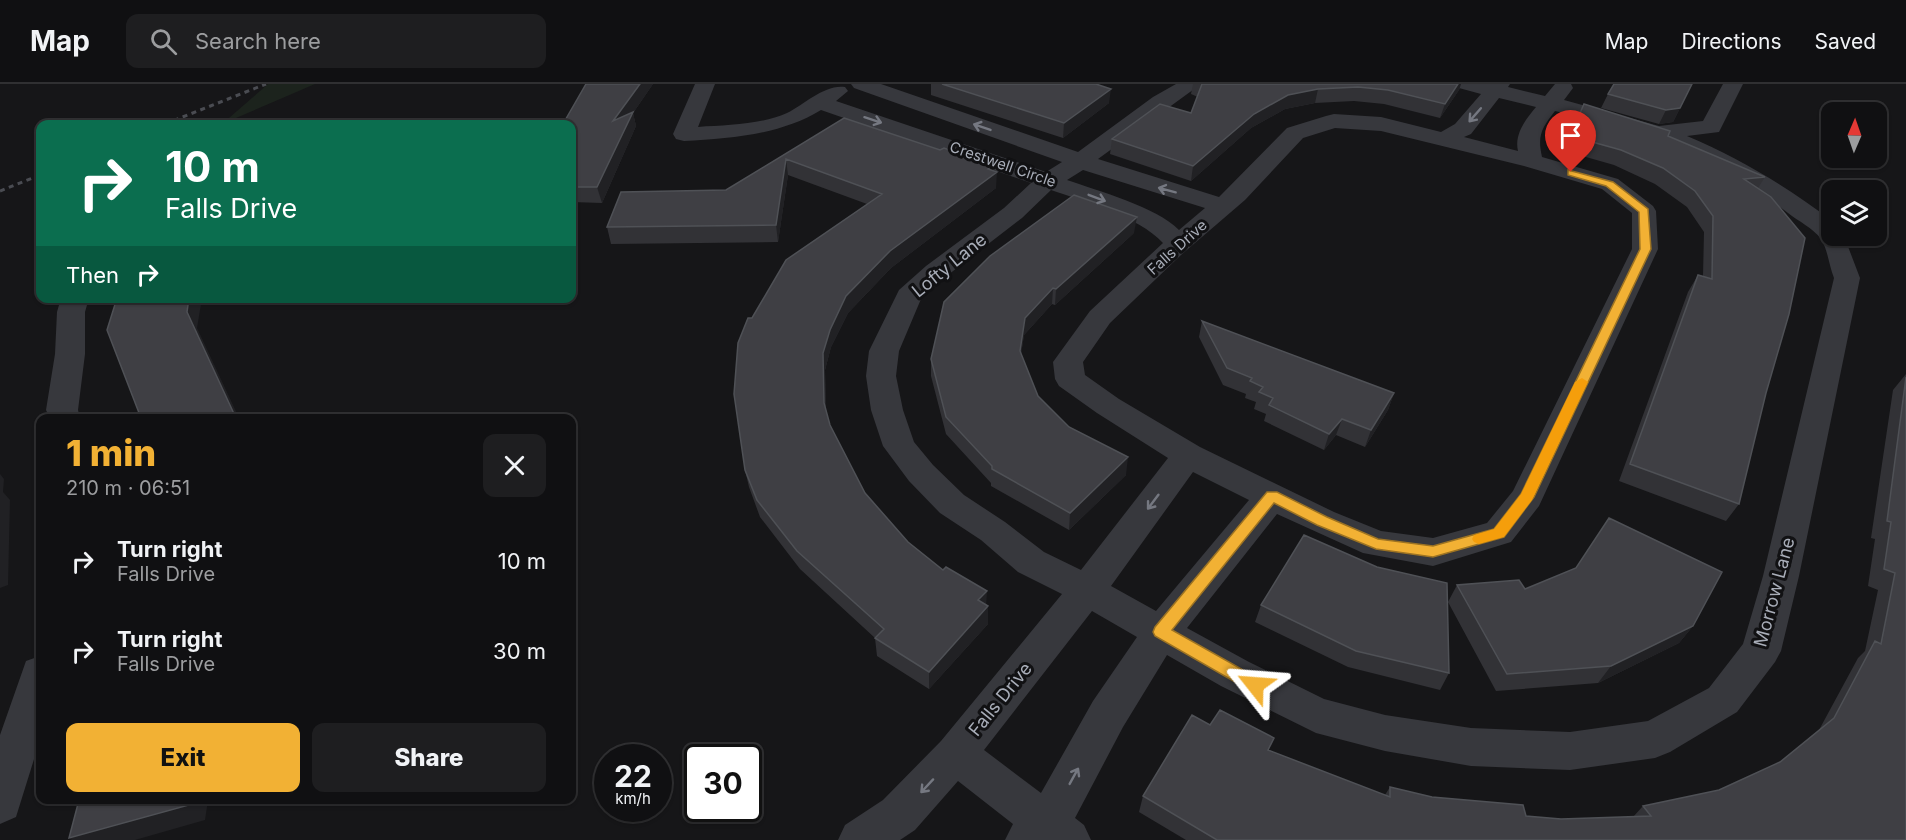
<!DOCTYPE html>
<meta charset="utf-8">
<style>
:root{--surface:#101012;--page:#1e1e20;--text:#f1f3f6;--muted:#9c9d9f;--line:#303032;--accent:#f2b134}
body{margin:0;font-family:Inter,sans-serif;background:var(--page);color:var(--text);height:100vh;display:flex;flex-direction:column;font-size:22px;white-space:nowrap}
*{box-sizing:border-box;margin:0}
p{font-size:20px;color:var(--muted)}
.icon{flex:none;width:33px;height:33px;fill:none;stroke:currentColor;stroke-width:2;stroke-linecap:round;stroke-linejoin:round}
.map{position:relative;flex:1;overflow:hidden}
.drawer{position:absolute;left:36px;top:330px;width:540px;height:390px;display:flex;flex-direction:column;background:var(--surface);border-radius:12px;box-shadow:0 2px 4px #0004,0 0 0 2px var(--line)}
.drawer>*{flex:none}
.banner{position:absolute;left:36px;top:36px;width:540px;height:183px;border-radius:12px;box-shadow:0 2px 4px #0004,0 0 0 2px var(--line);background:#0b6e4f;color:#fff;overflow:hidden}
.needle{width:39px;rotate:2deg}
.fabs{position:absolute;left:1821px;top:18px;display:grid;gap:12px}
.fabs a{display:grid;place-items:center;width:66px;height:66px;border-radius:12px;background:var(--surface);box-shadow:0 2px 4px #0004,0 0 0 2px var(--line);font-size:30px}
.speed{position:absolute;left:594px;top:660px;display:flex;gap:12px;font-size:30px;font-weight:700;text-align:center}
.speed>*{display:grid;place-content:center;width:78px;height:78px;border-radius:50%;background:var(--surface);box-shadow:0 2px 4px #0004,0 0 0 2px var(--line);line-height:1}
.speed small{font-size:15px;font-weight:400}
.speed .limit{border:3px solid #111;border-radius:9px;background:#fff;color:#111}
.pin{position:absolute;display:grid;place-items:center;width:51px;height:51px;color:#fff;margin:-62px -26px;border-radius:50% 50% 50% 0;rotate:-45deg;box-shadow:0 0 6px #0007}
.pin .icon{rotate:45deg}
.me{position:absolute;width:66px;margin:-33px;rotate:298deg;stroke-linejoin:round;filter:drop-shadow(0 0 4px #0008)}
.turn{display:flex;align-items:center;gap:21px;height:126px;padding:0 30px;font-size:27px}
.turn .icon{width:78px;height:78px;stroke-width:2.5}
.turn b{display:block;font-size:42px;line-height:51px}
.then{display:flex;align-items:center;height:57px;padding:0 30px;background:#0003;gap:12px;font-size:22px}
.round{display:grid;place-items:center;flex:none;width:63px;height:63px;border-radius:12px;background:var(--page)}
.headline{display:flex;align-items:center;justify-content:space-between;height:102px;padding:0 30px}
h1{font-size:36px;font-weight:800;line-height:45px;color:var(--accent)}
.primary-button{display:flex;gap:12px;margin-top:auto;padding:12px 30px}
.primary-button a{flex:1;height:69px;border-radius:12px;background:var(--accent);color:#111;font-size:24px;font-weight:800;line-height:69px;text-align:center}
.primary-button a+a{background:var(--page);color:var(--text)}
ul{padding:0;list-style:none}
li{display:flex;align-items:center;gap:18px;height:90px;padding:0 30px}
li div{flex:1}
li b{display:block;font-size:22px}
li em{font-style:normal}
header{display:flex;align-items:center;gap:36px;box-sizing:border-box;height:84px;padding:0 30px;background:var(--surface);border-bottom:2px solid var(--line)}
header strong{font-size:28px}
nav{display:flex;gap:33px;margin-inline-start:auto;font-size:21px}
.search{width:420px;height:54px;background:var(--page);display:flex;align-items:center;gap:15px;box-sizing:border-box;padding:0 21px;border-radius:12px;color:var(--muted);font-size:22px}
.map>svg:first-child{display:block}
.green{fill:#1c231d}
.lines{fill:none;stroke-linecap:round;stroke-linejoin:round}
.minor{fill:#37383d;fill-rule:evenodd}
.rail{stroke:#4a4c52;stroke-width:3;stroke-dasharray:5 4.5;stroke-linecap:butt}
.wall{fill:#323236}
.shaded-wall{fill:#212124}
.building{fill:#3f3f44;stroke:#4f5156;stroke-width:1.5}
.oneway{stroke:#757881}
.route{fill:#f2b134;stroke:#9d7322;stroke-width:1.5}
.slow{fill:#f59e0b}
.labels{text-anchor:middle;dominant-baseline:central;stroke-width:6;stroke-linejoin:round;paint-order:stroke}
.far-street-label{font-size:15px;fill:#a8adb8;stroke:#111113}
.street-label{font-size:18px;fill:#a8adb8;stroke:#111113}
</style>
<header>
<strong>Map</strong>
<div class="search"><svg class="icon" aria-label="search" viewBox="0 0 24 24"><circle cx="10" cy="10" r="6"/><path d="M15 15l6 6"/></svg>Search here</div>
<nav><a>Map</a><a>Directions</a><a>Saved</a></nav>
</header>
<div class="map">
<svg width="1906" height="756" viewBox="0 0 1906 756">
<rect width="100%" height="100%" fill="#161618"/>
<path class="green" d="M 268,0 L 315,0 L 222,40 Z"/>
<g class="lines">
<path class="minor" d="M 695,0 L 715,0 L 698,43 C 727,41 760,41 787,29 C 805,20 825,0 845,3 L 848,7 L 836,17 L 1046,88 L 1062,78 L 854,4 L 851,0 L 881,0 L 1078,68 L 1153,13 L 1176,0 L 1201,0 L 1098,75 L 1219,113 L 1287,44 L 1326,32 L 1334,30 L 1381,33 L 1441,48 L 1455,40 L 1481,10 L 1459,4 L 1456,0 L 1510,0 L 1508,3 L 1545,12 L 1555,0 L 1571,0 L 1573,4 L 1564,16 L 1659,42 L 1703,37 L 1723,0 L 1743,0 L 1719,48 L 1687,52 C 1739,74 1786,102 1832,137 L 1832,152 L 1844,152 L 1860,194 L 1799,492 L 1781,567 L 1775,578 L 1737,628 L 1670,668 L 1655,674 L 1570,686 L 1471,682 L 1385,667 L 1316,649 L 1221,602 L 1167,571 L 1123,643 L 1075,734 L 1084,741 L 1091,756 L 1005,756 L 1013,740 L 958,697 L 915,746 L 900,756 L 838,756 L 845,741 L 883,716 L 941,657 L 1062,510 L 1018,488 L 981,456 L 940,429 L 909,397 L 883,362 L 871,326 L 866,292 L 869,267 L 899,206 L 926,182 L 1004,124 L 1031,99 L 821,26 C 780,51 732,54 684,57 L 676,55 L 673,50 ZM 1499,14 L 1536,23 C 1526,35 1514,50 1518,67 L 1464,53 L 1471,50 ZM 1555,27 C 1640,48 1719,75 1788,129 C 1798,137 1813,144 1821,155 C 1828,166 1829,182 1834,194 L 1763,492 L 1743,560 L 1709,604 L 1648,637 L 1570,648 L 1471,644 L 1385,631 L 1324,615 L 1249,578 L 1187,544 L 1277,430 L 1363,469 L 1433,482 L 1511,458 L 1539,422 L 1658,165 L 1656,127 L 1653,122 L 1618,95 L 1542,73 C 1537,51 1542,44 1555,27 ZM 1335,44 L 1381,47 L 1524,82 L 1602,105 L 1632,129 L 1632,165 L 1513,407 L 1487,439 L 1433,454 L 1381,447 L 1334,428 L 1200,363 L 1119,315 L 1085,291 L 1083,278 L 1110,239 L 1181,171 L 1245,116 L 1303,54 ZM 1083,86 L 1205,124 L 1179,146 C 1157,123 1098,107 1067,96 ZM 1051,106 C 1085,118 1138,132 1163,159 L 1090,227 L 1053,278 L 1055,295 L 1059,302 L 1097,329 L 1168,374 L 1081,486 L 1044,468 L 1005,438 L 964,411 L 933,381 L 914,358 L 903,326 L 896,292 L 899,267 L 921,215 L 944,194 L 1022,134 ZM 1193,388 L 1249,416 L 1156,527 L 1111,502 ZM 1092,527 L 1137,553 L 1093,617 L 1041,709 L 984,666 Z
M 61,214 L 89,214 L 85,228 L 85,270 L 78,326 L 80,334 L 50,334 L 46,326 L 55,270 L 57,228 Z
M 40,572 L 40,656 L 16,733 L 0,740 L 0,651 L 26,577 Z"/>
<path class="rail" d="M 165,40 L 266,0
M 0,107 L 40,91"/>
</g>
<path class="wall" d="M 586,0 L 653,0 L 633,29 L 636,42 L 602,119 L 572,118 L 572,40 Z
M 931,0 L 1096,0 L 1109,19 L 1063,54 L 931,11 Z
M 1193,0 L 1461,0 L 1459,6 L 1440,34 L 1384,20 L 1354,17 L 1315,19 L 1285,25 L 1251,44 L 1191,97 L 1110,70 L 1112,55 L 1191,29 L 1198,13 L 1191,10 Z
M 1692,0 L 1673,38 L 1659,40 L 1601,24 L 1608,10 Z
M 1584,20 L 1668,52 L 1765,93 L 1758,104 L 1766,309 L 1739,420 L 1726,437 L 1619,397 L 1688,208 L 1698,191 L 1703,192 L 1704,148 L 1687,123 L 1655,100 L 1614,81 L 1572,69 L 1574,64 L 1566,60 Z
M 844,34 L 940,66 L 993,81 L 993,87 L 996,104 L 891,184 L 848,229 L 831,263 L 825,286 L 826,326 L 830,341 L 865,409 L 908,458 L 988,522 L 988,540 L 929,605 L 877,572 L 875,554 L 800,485 L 760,433 L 749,403 L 745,386 L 752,234 L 867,120 L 788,91 L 778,158 L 611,160 L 607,143 L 726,106 Z
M 1134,149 L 1055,221 L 1052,220 L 1024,251 L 1021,270 L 1038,312 L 1069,343 L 1126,391 L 1069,446 L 991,402 L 991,399 L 946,350 L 931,292 L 931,275 Z
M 1202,237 L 1394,309 L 1388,326 L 1365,363 L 1336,351 L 1324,366 L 1264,337 L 1266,330 L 1254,325 L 1256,318 L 1245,314 L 1246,310 L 1223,301 L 1199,253 Z
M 1906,290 L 1906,756 L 1186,756 L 1139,728 L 1143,712 L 1210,641 L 1269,667 L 1385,711 L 1390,703 L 1432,713 L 1526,732 L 1561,735 L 1633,733 L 1643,722 L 1719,706 L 1780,678 L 1819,646 L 1858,574 L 1865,567 L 1878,506 L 1868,502 L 1875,455 L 1871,454 L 1893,306 Z
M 1457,501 L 1525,505 L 1693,542 L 1679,559 L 1598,599 L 1496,607 L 1448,518 Z
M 1261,521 L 1449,589 L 1440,606 L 1348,583 L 1255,538 Z"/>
<path class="shaded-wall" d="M 640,0 L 653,0 L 633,29 L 636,42 L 602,119 L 597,103 L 613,37 Z
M 1458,0 L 1461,0 L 1459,6 L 1440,34 L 1445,20 Z
M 1111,5 L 1109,19 L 1063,54 L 1064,39 Z
M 1318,5 L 1315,19 L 1285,25 L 1251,44 L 1191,97 L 1193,82 L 1254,30 L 1288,11 Z
M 1680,24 L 1673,38 L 1659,40 L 1666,26 Z
M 786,75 L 788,91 L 778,158 L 776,141 Z
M 993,81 L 993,91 L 997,88 L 996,104 L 891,184 L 848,229 L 831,263 L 825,286 L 826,337 L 824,319 L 823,269 L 830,246 L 846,212 L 890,167 Z
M 1137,133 L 1134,149 L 1055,221 L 1056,205 Z
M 1053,204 L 1052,220 L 1024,251 L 1019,284 L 1020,267 L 1025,234 Z
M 189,214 L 202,214 L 197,244 L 239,334 L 233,334 L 187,228 Z
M 1394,309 L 1388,326 L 1365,363 L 1371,346 Z
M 1342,335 L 1336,351 L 1324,366 L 1329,350 Z
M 1128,373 L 1126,391 L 1069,446 L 1070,429 Z
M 0,390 L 4,395 L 3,408 L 10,416 L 8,501 L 0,504 Z
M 987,507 L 986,524 L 978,516 Z
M 988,522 L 988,540 L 929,605 L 929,588 Z
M 1693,542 L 1679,559 L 1598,599 L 1611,582 Z
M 190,716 L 208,716 L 205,736 L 135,756 L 72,756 L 69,754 Z"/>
<path class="building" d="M 586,0 L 640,0 L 613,37 L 633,28 L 597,103 L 572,103 L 572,40 L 563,40 Z
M 942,0 L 1096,0 L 1111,5 L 1064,39 Z
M 1202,0 L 1458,0 L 1445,20 L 1388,6 L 1358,3 L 1318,5 L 1288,11 L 1254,30 L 1193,82 L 1112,55 L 1160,20 L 1191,29 Z
M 1614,0 L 1692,0 L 1680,24 L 1666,26 L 1608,10 Z
M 1584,20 L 1670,47 L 1668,52 L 1765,93 L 1744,95 L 1771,113 L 1805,154 L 1789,230 L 1766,309 L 1739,420 L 1630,380 L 1698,191 L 1712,195 L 1713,132 L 1695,107 L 1663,84 L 1621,66 L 1578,54 L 1582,49 L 1573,45 Z
M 844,34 L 940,66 L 944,64 L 993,81 L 988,85 L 997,88 L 890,167 L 846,212 L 830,246 L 823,269 L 824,319 L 830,341 L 865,409 L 908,458 L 943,486 L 946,483 L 987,507 L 978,516 L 988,522 L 929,588 L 875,554 L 884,545 L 797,467 L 757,416 L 745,386 L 734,310 L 738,259 L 748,234 L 752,234 L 786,176 L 882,110 L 786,75 L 776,141 L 607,143 L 621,108 L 726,106 Z
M 1074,111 L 1137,133 L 1056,205 L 1053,204 L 1025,234 L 1020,267 L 1038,312 L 1069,343 L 1128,373 L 1070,429 L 992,385 L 992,382 L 946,333 L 931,275 L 944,218 L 990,172 Z
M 117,214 L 189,214 L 187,228 L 235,332 L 232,333 L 233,334 L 141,334 L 107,246 Z
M 1202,237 L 1394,309 L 1371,346 L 1342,335 L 1329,350 L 1269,321 L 1273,314 L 1259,308 L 1263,303 L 1250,297 L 1252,294 L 1227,284 Z
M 1906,293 L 1906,756 L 1217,756 L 1143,712 L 1192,631 L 1210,641 L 1220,626 L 1274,654 L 1268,666 L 1390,713 L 1390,703 L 1432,713 L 1523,721 L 1526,732 L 1561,735 L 1651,732 L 1643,722 L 1719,706 L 1780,678 L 1834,634 L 1875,557 L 1881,560 L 1895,489 L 1884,485 L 1891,438 L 1887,437 Z
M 1609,434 L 1722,488 L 1693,542 L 1611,582 L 1507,590 L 1457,501 L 1519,496 L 1525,505 L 1576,484 Z
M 1304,451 L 1377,483 L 1447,499 L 1449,589 L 1356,567 L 1261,521 Z
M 79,716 L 190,716 L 189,721 L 69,754 Z"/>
<defs><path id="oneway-shaft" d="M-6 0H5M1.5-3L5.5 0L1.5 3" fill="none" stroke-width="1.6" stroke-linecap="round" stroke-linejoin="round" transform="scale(1.5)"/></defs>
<g class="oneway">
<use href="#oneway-shaft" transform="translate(1475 31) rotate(131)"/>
<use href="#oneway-shaft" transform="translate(873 36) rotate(18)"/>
<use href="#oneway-shaft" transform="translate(982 43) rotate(-161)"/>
<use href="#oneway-shaft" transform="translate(1167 106) rotate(-165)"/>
<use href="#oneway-shaft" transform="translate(1097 114) rotate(21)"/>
<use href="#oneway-shaft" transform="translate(1153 418) rotate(127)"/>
<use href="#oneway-shaft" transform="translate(1074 692) rotate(-61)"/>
<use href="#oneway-shaft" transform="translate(927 702) rotate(133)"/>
</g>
<path class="route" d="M 1568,86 L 1613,98 L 1648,125 L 1651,165 L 1534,413 L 1504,453 L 1433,473 L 1376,465 L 1317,441 L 1274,419 L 1172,546 L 1261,596 L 1264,601 L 1261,606 L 1255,608 L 1249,606 L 1155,552 L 1153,548 L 1155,543 L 1267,408 L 1277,408 L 1327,433 L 1378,455 L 1433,462 L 1494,445 L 1521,410 L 1640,165 L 1639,128 L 1606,102 L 1568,91 Z"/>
<path class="slow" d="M 1582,294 L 1588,298 L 1532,416 L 1504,453 L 1479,460 L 1474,458 L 1472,455 L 1474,451 L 1494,445 L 1521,410 L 1575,298 Z"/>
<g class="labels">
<g class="far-street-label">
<text transform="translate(1003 80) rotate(19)">Crestwell Circle</text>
<text transform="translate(1177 163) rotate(-42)">Falls Drive</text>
</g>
<g class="street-label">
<text transform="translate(949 181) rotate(-39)">Lofty Lane</text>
<text transform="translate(1774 508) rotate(-75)">Morrow Lane</text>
<text transform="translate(1000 615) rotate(-51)">Falls Drive</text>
</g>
</g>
</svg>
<div class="fabs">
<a><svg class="needle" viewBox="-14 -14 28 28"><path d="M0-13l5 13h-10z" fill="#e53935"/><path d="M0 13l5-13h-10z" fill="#9c9d9f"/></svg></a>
<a><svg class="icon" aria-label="layers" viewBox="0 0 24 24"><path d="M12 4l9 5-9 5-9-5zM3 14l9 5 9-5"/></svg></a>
</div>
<div class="speed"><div>22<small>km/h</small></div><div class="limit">30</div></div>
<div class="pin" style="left:1571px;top:88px;background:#d93025"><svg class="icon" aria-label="arrive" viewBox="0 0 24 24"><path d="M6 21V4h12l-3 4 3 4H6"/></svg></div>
<svg class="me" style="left:1255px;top:601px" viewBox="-20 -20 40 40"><path d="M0-17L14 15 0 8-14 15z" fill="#f2b134" stroke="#fff" stroke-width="4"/></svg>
<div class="banner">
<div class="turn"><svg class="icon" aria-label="right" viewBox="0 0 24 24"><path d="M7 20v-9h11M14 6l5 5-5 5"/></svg><div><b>10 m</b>Falls Drive</div></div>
<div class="then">Then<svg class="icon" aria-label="right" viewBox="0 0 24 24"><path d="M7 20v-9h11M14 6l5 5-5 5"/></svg></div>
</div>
<section class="drawer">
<div class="headline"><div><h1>1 min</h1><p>210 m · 06:51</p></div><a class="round"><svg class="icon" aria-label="close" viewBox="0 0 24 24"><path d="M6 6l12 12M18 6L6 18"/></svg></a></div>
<ul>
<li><svg class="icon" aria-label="right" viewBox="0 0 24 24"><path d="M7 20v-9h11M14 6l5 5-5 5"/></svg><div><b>Turn right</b><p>Falls Drive</p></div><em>10 m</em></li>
<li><svg class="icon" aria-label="right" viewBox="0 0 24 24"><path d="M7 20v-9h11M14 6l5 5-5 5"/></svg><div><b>Turn right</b><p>Falls Drive</p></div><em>30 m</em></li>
</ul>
<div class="primary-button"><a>Exit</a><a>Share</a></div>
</section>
</div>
